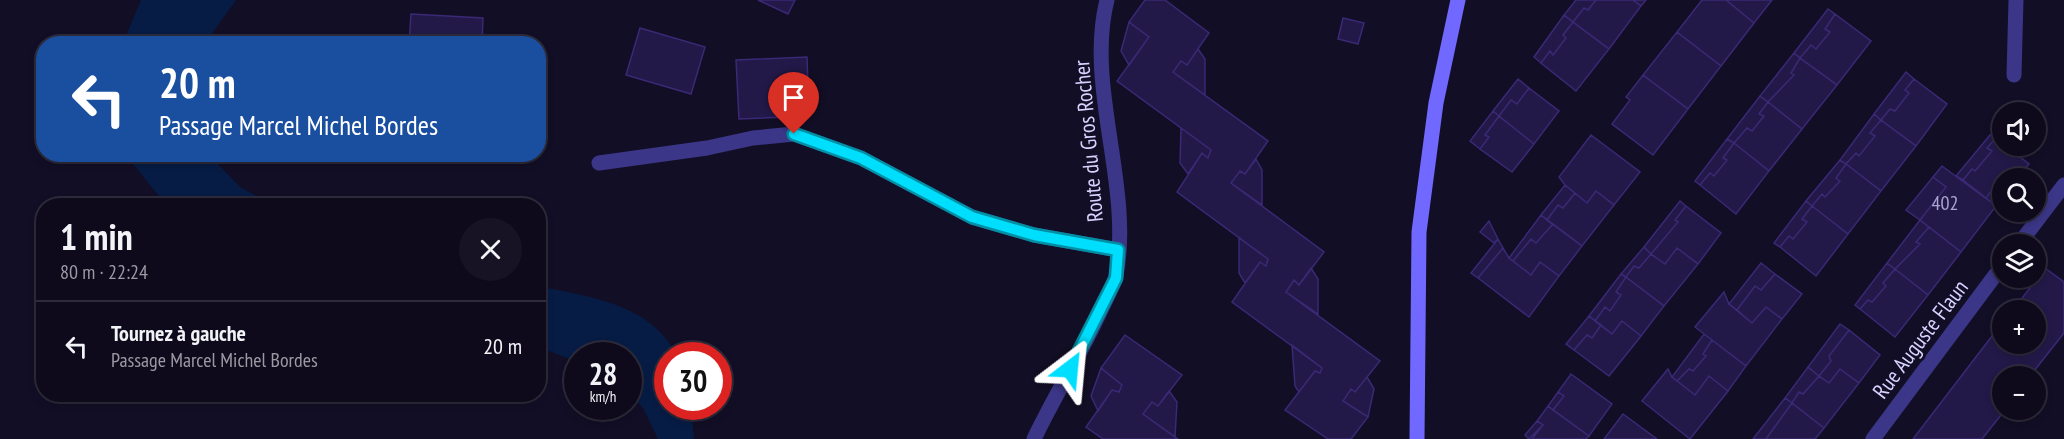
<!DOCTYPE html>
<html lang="fr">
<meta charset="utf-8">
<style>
:root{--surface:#0e0a1c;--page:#171325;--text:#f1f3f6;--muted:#9b9aa3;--line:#2e2b3b}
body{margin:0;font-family:"PT Sans Narrow",sans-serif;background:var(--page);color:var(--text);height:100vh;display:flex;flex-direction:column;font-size:22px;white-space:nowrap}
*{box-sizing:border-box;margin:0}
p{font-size:20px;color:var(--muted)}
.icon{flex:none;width:33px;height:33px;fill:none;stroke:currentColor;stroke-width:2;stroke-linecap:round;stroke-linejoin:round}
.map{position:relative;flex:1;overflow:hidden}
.panel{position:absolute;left:36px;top:198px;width:510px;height:204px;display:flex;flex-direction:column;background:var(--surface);border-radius:24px;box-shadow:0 3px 9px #0003,0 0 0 2px var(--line)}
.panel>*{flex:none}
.hud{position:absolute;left:36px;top:36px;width:510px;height:126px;border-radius:24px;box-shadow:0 3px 9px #0003,0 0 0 2px var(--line);background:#1a4fa0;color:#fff;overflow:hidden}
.fabs{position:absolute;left:1992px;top:102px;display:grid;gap:12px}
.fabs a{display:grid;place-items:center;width:54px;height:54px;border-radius:50%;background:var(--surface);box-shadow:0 3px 9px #0003,0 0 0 2px var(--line);font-size:30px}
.speed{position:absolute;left:564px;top:342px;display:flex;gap:12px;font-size:30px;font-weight:700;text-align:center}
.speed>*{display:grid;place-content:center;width:78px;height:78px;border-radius:50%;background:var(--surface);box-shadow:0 3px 9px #0003,0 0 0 2px var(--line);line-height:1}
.speed small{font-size:15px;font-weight:400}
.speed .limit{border:9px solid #d22;background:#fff;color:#111}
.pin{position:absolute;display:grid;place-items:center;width:51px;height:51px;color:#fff;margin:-62px -26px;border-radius:50% 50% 50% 0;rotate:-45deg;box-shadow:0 0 6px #0007}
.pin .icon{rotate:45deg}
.me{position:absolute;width:66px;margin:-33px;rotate:29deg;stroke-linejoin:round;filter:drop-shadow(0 0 4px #0008)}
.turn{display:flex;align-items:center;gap:21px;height:126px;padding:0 24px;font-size:27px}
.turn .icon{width:78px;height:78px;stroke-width:2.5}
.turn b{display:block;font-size:42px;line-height:51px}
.round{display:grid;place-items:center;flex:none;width:63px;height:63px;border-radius:32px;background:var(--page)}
.overview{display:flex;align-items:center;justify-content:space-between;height:102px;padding:0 24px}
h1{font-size:36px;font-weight:700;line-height:45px}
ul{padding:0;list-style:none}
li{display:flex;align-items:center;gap:18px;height:90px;padding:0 24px;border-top:2px solid var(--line)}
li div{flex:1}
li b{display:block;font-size:22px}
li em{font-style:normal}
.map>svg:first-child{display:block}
.water{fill:#071c45}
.building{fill:#231948;stroke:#3a2975;stroke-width:1.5}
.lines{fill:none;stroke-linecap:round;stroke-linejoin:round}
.lane{stroke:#3b3687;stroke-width:15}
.street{stroke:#3b3687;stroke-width:15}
.secondary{stroke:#7169ff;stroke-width:15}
.route-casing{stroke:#0090a4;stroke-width:15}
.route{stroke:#00defd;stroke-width:10}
.labels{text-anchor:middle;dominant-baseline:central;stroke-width:6;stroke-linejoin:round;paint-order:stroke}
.number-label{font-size:20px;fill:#aba4d1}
.street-label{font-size:22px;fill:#d8d2ff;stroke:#120e26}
</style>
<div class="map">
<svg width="2064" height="439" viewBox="0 0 2064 439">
<rect width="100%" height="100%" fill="#120e26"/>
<path class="water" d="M 141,0 L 236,0 L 205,43 L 123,43 Z
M 126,155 L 209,155 L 240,187 L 273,205 L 166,205 Z
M 539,286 C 592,298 649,303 677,355 L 668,356 L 668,406 L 691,407 L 694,439 L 658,439 L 643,408 L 629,393 L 628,356 L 578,356 L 577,362 L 539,347 Z"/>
<path class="building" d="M 758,0 L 795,0 L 788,14 Z
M 1145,0 L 1165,0 L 1209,33 L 1187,65 L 1181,61 L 1173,72 L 1268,141 L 1245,174 L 1240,171 L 1231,183 L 1324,252 L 1299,285 L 1294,280 L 1286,292 L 1380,361 L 1355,392 L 1351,389 L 1343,401 L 1368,417 L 1351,439 L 1328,439 L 1285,410 L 1315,371 L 1320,373 L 1322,368 L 1232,302 L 1260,262 L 1266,266 L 1268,259 L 1177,192 L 1202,153 L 1208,158 L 1211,150 L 1117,81 L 1149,37 L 1129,22 Z
M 1576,0 L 1596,0 L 1588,10 L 1584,8 L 1573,22 L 1564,15 Z
M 1596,0 L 1633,0 L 1641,6 L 1609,49 L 1573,22 L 1584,8 L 1588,10 Z
M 1633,0 L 1646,0 L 1641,6 Z
M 1702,0 L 1726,0 L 1754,23 L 1721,66 L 1677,32 Z
M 1726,0 L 1772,0 L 1754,23 Z
M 1828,9 L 1835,14 L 1825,29 L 1830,32 L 1816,49 L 1811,45 L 1800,58 L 1794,53 Z
M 411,14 L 483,18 L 482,44 L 409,44 Z
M 1835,14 L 1871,41 L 1837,85 L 1800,58 L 1811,45 L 1816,49 L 1830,32 L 1825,29 Z
M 1564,15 L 1573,22 L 1563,35 L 1566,38 L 1553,55 L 1550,51 L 1541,63 L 1534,57 Z
M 1343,18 L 1364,23 L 1358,44 L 1338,39 Z
M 1129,22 L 1149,37 L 1129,65 L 1121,51 Z
M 1573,22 L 1609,49 L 1576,91 L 1541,63 L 1550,51 L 1553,55 L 1566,38 L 1563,35 Z
M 640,28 L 705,47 L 691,94 L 626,75 Z
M 1677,32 L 1721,66 L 1688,109 L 1643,75 Z
M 1198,49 L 1205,59 L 1205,95 L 1173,72 L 1181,61 L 1187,65 Z
M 1794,53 L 1800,58 L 1791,73 L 1794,75 L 1768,102 L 1760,96 Z
M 807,57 L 809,116 L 739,119 L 736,60 Z
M 1800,58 L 1837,85 L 1802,129 L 1768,102 L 1794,75 L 1791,73 Z
M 1906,72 L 1914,79 L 1905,90 L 1909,93 L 1895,111 L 1890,109 L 1881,120 L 1874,114 Z
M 1643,75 L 1688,109 L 1653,155 L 1612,124 L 1630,100 L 1626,97 Z
M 1518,79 L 1529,88 L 1517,104 L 1511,100 L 1499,116 L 1493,111 Z
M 1914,79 L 1947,104 L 1916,146 L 1881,120 L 1890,109 L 1895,111 L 1909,93 L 1905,90 Z
M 1529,88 L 1559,111 L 1534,144 L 1499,116 L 1511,100 L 1517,104 Z
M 1760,96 L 1768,102 L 1759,114 L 1764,116 L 1752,131 L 1747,128 L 1734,143 L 1727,139 Z
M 1768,102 L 1802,129 L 1769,171 L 1734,143 L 1747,128 L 1752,131 L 1764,116 L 1759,114 Z
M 1493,111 L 1499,116 L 1485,135 L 1489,137 L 1480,149 L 1470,141 Z
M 1874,114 L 1881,120 L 1870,133 L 1875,136 L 1859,156 L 1856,153 L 1846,164 L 1840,160 Z
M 1499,116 L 1534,144 L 1512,172 L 1480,149 L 1489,137 L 1485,135 Z
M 1881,120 L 1916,146 L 1881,191 L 1846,164 L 1856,153 L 1859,156 L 1875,136 L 1870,133 Z
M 1181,128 L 1211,150 L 1208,158 L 1202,153 L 1188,174 L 1180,163 Z
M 1591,135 L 1640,172 L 1614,205 L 1596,191 L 1587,203 L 1565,185 L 1559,177 Z
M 1990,135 L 1996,138 L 1987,148 L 1992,151 L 1975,171 L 1972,169 L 1963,180 L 1956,176 Z
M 1996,138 L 2029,164 L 2018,178 L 2002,178 L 2002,184 L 1998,182 L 1986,198 L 1963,180 L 1972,169 L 1975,171 L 1992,151 L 1987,148 Z
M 1727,139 L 1734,143 L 1723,158 L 1727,160 L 1714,176 L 1710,173 L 1700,185 L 1695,181 Z
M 1734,143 L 1769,171 L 1736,214 L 1700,185 L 1710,173 L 1714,176 L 1727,160 L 1723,158 Z
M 1256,159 L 1262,170 L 1262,205 L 1231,183 L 1240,171 L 1245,174 Z
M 1840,160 L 1846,164 L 1836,178 L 1840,181 L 1825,197 L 1822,194 L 1812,206 L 1806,201 Z
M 1846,164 L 1881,191 L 1848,234 L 1812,206 L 1822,194 L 1825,197 L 1840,181 L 1836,178 Z
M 1942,166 L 1996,206 L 1961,252 L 1920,220 L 1946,187 L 1933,177 Z
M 1933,177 L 1946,187 L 1920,220 L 1906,210 Z
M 1998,182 L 2002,184 L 2002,198 L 1996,206 L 1986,198 Z
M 1565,185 L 1575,193 L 1563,208 L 1558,205 L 1547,220 L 1541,215 Z
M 1596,191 L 1614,205 L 1582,246 L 1547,220 L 1558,205 L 1563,208 L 1575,193 L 1587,203 Z
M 1680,201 L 1686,206 L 1675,220 L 1678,222 L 1651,254 L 1644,247 Z
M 1806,201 L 1812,206 L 1802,219 L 1807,222 L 1793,239 L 1789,236 L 1780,247 L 1774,243 Z
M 1686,206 L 1721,233 L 1698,264 L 1677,248 L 1665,264 L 1651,254 L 1678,222 L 1675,220 Z
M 1812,206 L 1848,234 L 1816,276 L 1780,247 L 1789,236 L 1793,239 L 1807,222 L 1802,219 Z
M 1541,215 L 1553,224 L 1536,243 L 1531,239 L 1513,261 L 1509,258 Z
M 1920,220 L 1929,227 L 1916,242 L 1920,244 L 1895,269 L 1887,263 Z
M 1489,221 L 1498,239 L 1494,243 L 1480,232 Z
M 1553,224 L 1582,246 L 1559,276 L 1540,262 L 1531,275 L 1513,261 L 1531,239 L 1536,243 Z
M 1929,227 L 1961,252 L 1928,295 L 1895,269 L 1920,244 L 1916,242 Z
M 1239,238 L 1268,259 L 1266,266 L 1260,262 L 1245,283 L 1239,273 Z
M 1498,239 L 1503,248 L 1478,278 L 1471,273 Z
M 1644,247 L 1651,254 L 1639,268 L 1634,266 L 1626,277 L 1621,274 Z
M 1503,248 L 1509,258 L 1531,275 L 1540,262 L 1559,276 L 1529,317 L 1478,278 Z
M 1677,248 L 1698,264 L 1664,306 L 1626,277 L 1634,266 L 1639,268 L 1651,254 L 1665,264 Z
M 1761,263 L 1775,274 L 1761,290 L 1755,286 L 1737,310 L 1729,304 Z
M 1887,263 L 1895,269 L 1883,283 L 1886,286 L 1872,302 L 1868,300 L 1860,309 L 1855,305 Z
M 1311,268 L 1318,279 L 1318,314 L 1286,292 L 1294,280 L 1299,285 Z
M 2045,268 L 2064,282 L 2064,333 L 2030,376 L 2002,376 L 2002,410 L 2005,410 L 1982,439 L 1913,439 L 2002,323 L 2002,344 L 2036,344 L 2036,310 L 2013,310 Z
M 1895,269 L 1928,295 L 1895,337 L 1860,309 L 1868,300 L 1872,302 L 1886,286 L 1883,283 Z
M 1621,274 L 1626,277 L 1616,292 L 1621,295 L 1610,311 L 1605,307 L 1595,321 L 1589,316 Z
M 1775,274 L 1802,294 L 1782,319 L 1766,307 L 1752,323 L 1737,310 L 1755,286 L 1761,290 Z
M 1626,277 L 1664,306 L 1641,336 L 1622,321 L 1612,334 L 1595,321 L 1605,307 L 1610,311 L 1621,295 L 1616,292 Z
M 1724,292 L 1729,304 L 1752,323 L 1766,307 L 1782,319 L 1746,366 L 1695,327 Z
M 1589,316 L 1601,325 L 1592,338 L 1587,335 L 1574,350 L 1566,344 Z
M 1622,321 L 1641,336 L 1609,376 L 1574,350 L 1587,335 L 1592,338 L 1601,325 L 1612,334 Z
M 1840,324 L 1849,330 L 1829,356 L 1831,361 L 1819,376 L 1808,367 Z
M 1849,330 L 1880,355 L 1859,383 L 1840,369 L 1829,383 L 1819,376 L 1831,361 L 1829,356 Z
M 1704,334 L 1712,340 L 1703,354 L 1706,356 L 1693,371 L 1689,369 L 1677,381 L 1672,377 Z
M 1125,335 L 1182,375 L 1158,406 L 1152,402 L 1143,414 L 1178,439 L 1103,439 L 1086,427 L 1112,390 L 1119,392 L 1122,385 L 1101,368 Z
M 1712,340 L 1746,366 L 1728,391 L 1709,376 L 1695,395 L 1677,381 L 1689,369 L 1693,371 L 1706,356 L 1703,354 Z
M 1292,345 L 1322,368 L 1320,373 L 1315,371 L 1299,392 L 1295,386 Z
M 1808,367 L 1819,376 L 1803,394 L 1799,392 L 1792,403 L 1785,398 Z
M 1101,368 L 1122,385 L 1119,392 L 1112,390 L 1098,411 L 1091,396 Z
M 1668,369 L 1672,377 L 1695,395 L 1709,376 L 1728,391 L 1690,439 L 1642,401 Z
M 1840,369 L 1859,383 L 1824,428 L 1792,403 L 1799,392 L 1803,394 L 1819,376 L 1829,383 Z
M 1571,374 L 1612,404 L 1589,436 L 1553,410 L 1564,396 L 1558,392 Z
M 1367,377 L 1374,389 L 1368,417 L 1343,401 L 1351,389 L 1355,392 Z
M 1169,391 L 1177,402 L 1175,437 L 1143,414 L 1152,402 L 1158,406 Z
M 1558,392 L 1564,396 L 1553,410 L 1548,406 Z
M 1785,398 L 1792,403 L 1766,439 L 1753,439 Z
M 1792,403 L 1824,428 L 1815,439 L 1766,439 Z
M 1548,406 L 1589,436 L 1586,439 L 1532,439 L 1543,425 L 1537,421 Z
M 1623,414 L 1657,439 L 1604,439 Z
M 1537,421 L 1543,425 L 1529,439 L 1525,435 Z"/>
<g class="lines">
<path class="lane" d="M 2014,75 L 2016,0"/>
<path class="street" d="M 599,163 L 707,148 L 753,138 L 794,134 L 861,158 L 972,217 L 1034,235 L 1118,250
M 2019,244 L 2064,185
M 1034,439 C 1055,395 1081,354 1101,310 C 1106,299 1113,287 1116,276 C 1133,186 1085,87 1107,0
M 1873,439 L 2002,266"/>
<path class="secondary" d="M 1417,439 L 1419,232 L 1436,103 L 1458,0"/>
</g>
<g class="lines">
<g class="route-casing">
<path id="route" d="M 794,134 L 861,158 L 972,217 L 1034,235 L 1118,250 L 1116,278 L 1070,369"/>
</g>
<use href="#route" class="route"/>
</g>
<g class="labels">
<g class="number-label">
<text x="1945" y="203">402</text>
</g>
<g class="street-label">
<text transform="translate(1088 141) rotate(-95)">Route du Gros Rocher</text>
<text transform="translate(1920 339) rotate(-53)">Rue Auguste Flaun</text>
</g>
</g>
</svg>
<div class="fabs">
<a><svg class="icon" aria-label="sound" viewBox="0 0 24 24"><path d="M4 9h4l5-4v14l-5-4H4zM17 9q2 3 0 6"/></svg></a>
<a><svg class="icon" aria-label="search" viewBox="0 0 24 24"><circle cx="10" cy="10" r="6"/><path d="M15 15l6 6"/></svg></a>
<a><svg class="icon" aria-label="layers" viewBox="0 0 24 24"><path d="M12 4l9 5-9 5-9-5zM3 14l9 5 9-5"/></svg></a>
<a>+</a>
<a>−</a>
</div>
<div class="speed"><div>28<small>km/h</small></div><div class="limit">30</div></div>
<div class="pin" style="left:794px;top:134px;background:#d93025"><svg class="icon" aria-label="arrive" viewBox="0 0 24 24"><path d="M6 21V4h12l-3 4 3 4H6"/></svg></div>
<svg class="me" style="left:1070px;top:369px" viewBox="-20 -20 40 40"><path d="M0-17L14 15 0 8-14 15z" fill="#00defd" stroke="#fff" stroke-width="4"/></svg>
<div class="hud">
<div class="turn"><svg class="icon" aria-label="left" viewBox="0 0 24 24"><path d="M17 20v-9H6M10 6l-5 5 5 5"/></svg><div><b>20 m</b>Passage Marcel Michel Bordes</div></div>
</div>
<section class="panel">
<div class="overview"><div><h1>1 min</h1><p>80 m · 22:24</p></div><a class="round"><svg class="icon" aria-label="close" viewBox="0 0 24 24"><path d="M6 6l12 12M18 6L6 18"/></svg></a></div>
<ul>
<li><svg class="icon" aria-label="left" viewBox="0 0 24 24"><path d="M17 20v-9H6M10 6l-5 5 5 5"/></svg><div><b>Tournez à gauche</b><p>Passage Marcel Michel Bordes</p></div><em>20 m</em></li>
</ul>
</section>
</div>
